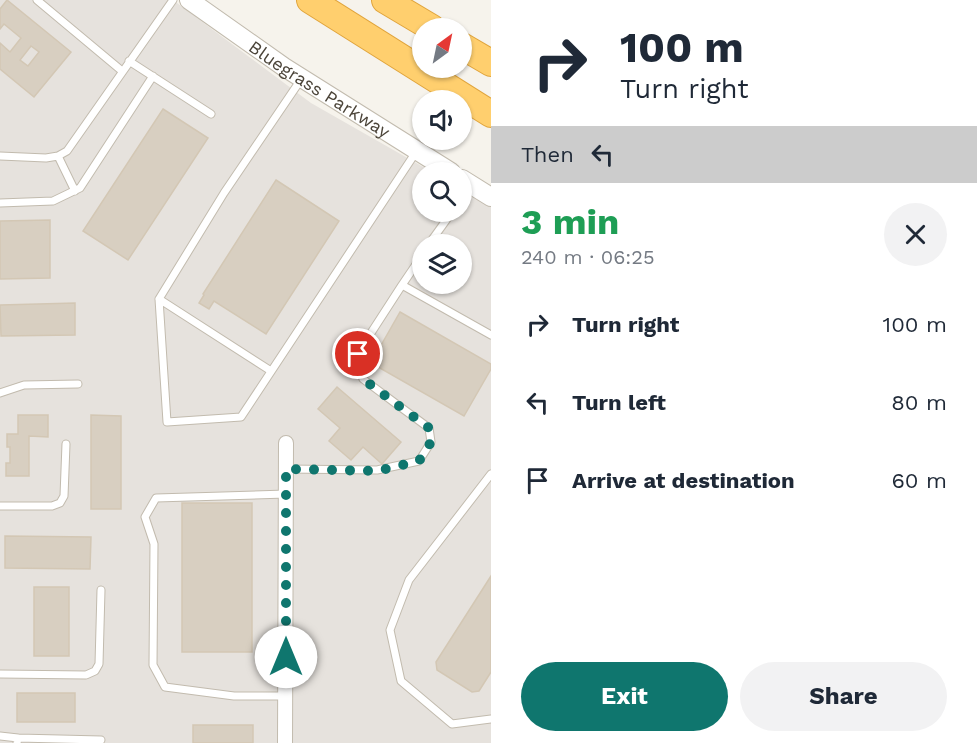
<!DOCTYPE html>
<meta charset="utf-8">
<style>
:root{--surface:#fff;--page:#f2f2f3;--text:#1f2937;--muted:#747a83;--accent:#0f766e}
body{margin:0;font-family:"Work Sans",sans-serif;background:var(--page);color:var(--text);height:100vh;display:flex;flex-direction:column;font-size:22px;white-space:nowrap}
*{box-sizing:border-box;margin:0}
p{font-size:20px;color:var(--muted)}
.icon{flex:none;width:33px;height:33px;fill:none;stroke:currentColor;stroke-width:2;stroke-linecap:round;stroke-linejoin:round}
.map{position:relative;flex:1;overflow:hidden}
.details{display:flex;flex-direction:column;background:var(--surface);width:486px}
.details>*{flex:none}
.top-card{background:#fff;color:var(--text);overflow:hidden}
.needle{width:39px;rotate:33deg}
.controls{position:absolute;left:412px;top:18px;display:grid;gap:12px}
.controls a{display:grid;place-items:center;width:60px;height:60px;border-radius:50%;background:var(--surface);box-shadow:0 2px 4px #0004;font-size:30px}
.pin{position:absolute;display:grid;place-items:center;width:51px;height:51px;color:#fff;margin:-26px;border:3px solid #fff;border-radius:50%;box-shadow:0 2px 6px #0007}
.me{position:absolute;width:66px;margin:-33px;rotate:0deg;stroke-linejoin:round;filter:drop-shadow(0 0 4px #0008)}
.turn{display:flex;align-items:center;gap:21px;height:126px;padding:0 30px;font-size:27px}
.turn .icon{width:78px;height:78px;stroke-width:2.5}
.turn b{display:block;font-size:42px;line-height:51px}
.then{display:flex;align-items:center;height:57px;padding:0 30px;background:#0003;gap:12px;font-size:22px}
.round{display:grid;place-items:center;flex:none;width:63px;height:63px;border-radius:32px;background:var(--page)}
.summary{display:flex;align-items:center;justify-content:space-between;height:102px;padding:0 30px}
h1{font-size:36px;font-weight:700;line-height:45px;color:#1e9e55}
.cta{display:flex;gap:12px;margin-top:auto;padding:12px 30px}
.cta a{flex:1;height:69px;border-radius:36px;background:var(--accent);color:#fff;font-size:24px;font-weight:700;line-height:69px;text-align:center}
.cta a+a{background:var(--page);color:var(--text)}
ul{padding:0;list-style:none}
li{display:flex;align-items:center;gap:18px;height:78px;padding:0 30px}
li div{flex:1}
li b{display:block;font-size:22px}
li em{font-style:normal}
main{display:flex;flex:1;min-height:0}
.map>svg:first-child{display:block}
.industrial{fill:#e6e2dd;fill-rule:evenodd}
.building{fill:#d8cfc1;stroke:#d3c7b4;stroke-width:1.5;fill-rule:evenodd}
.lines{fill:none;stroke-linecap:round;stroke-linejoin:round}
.service-casing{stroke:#c2bbae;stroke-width:9}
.minor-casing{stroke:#c2bbae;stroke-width:16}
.tertiary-casing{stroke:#c2bbae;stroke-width:20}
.motorway-casing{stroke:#e0a43c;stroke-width:28}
.service{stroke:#fff;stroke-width:7}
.minor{stroke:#fff;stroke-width:14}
.tertiary{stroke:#fff;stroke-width:18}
.motorway{stroke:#ffcf6e;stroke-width:26}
.route{stroke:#0f766e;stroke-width:10;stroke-dasharray:0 18}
.labels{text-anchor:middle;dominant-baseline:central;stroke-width:4.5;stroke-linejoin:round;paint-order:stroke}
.street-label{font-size:18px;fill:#4b4439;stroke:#fff}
</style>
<main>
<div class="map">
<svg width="491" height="743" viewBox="0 0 491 743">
<rect width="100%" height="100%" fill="#f6f3ec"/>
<path class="industrial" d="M 0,0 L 173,0 L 311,103 L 432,172 L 423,172 L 423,212 L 462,212 L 462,190 L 491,206 L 491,743 L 0,743 ZM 423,244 L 462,244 L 462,284 L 423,284 Z"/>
<path class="building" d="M 7,0 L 71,52 L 34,97 L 0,69 L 0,43 L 10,52 L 21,38 L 4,24 L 0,29 L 0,9 ZM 31,46 L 39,52 L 28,66 L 20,60 Z
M 163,109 L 208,138 L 128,260 L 83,231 Z
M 276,180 L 339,221 L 266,334 L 214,301 L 209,309 L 199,303 L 204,295 L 203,294 Z
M 50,220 L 50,278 L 0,279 L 0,221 Z
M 75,303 L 75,335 L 1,336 L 0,305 Z
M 400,312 L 491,364 L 491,369 L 464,416 L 371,363 Z
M 337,387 L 401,442 L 382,464 L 363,447 L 351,460 L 329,441 L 340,428 L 318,409 Z
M 18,415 L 48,415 L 48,437 L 29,436 L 29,476 L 6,476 L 6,463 L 10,463 L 10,447 L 7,447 L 7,434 L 18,434 Z
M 91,415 L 121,416 L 121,509 L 91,509 Z
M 182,503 L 252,503 L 252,652 L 182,652 Z
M 5,536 L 91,537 L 90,569 L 5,568 Z
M 491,576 L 491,672 L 479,691 L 472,692 L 437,670 L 436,662 Z
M 34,587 L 69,587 L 69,656 L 34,656 Z
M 17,693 L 75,693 L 75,722 L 17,722 Z
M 193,725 L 253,725 L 253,743 L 193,743 Z"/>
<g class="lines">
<g class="service-casing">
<path id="service" d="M 37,0 L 122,71
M 129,61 L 211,114
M 302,78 L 224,193 L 159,299 L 167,422 L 241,417 L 416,152
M 0,156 L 46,158 L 58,156 L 67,151 L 173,0
M 58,156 L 75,191
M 462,197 L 469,186
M 0,203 L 53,201 L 80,188 L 153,76
M 429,244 L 452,212
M 423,254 L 402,285 L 491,335
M 159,299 L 271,371
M 0,393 L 24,385 L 78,384
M 286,469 L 377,470 L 419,461 L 431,442 L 429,428 L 395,403 L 363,379 L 357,364 L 358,353 L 402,285
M 491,474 L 409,580 L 390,630 L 401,681 L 452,724 L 491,719
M 0,506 L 52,506 L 60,503 L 64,496 L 66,444
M 0,674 L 86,675 L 95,671 L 99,664 L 101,590
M 286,696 L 234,696 L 165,687 L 153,665 L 154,544 L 145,517 L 156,498 L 286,494
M 0,736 L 18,738 L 17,743
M 18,738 L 101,740"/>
</g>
<g class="minor-casing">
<path id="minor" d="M 285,743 L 286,443"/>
</g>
<g class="tertiary-casing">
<g id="tertiary">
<path id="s1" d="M 189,0 L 284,67 L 451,172"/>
<path d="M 462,179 L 491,197"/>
</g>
</g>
<g class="motorway-casing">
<path id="motorway" d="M 310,0 L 491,114
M 385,0 L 432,28
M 462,46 L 491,63"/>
</g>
<use href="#service" class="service"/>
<use href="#minor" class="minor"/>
<use href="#tertiary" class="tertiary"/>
<use href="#motorway" class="motorway"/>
</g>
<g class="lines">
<path class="route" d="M 286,657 L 286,469 L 377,471 L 419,461 L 431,442 L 429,428 L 395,403 L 363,379 L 357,364 L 358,354"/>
</g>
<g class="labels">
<g class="street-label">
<text stroke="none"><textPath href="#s1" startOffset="158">Bluegrass Parkway</textPath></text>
</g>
</g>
</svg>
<div class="controls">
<a><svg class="needle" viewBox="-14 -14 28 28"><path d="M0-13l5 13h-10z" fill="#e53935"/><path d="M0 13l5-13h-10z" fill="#747a83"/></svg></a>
<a><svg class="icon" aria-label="sound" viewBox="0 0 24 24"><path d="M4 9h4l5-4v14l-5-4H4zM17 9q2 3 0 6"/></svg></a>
<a><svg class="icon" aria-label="search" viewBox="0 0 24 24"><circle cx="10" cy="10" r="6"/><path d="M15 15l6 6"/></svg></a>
<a><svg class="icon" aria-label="layers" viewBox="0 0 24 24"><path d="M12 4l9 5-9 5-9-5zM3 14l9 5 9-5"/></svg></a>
</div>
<div class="pin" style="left:358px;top:354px;background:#d93025"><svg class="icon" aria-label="arrive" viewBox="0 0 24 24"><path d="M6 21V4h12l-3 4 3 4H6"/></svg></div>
<svg class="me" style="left:286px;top:657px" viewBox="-20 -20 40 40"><circle r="19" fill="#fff"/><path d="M0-13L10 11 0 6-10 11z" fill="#0f766e"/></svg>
</div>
<section class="details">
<div class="top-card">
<div class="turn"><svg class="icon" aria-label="right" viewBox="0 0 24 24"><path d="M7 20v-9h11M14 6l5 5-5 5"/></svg><div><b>100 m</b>Turn right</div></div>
<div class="then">Then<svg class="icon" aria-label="left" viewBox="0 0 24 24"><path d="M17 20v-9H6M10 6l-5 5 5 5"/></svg></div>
</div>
<div class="summary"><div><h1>3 min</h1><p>240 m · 06:25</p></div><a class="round"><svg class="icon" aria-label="close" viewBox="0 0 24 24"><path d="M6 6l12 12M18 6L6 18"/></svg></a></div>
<ul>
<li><svg class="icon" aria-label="right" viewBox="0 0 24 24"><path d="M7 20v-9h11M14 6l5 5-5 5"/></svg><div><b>Turn right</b></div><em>100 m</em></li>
<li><svg class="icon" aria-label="left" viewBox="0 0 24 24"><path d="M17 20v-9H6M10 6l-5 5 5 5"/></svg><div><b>Turn left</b></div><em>80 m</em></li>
<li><svg class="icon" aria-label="arrive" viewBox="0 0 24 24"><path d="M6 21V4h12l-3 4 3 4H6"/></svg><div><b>Arrive at destination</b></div><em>60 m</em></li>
</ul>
<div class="cta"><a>Exit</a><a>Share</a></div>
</section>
</main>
